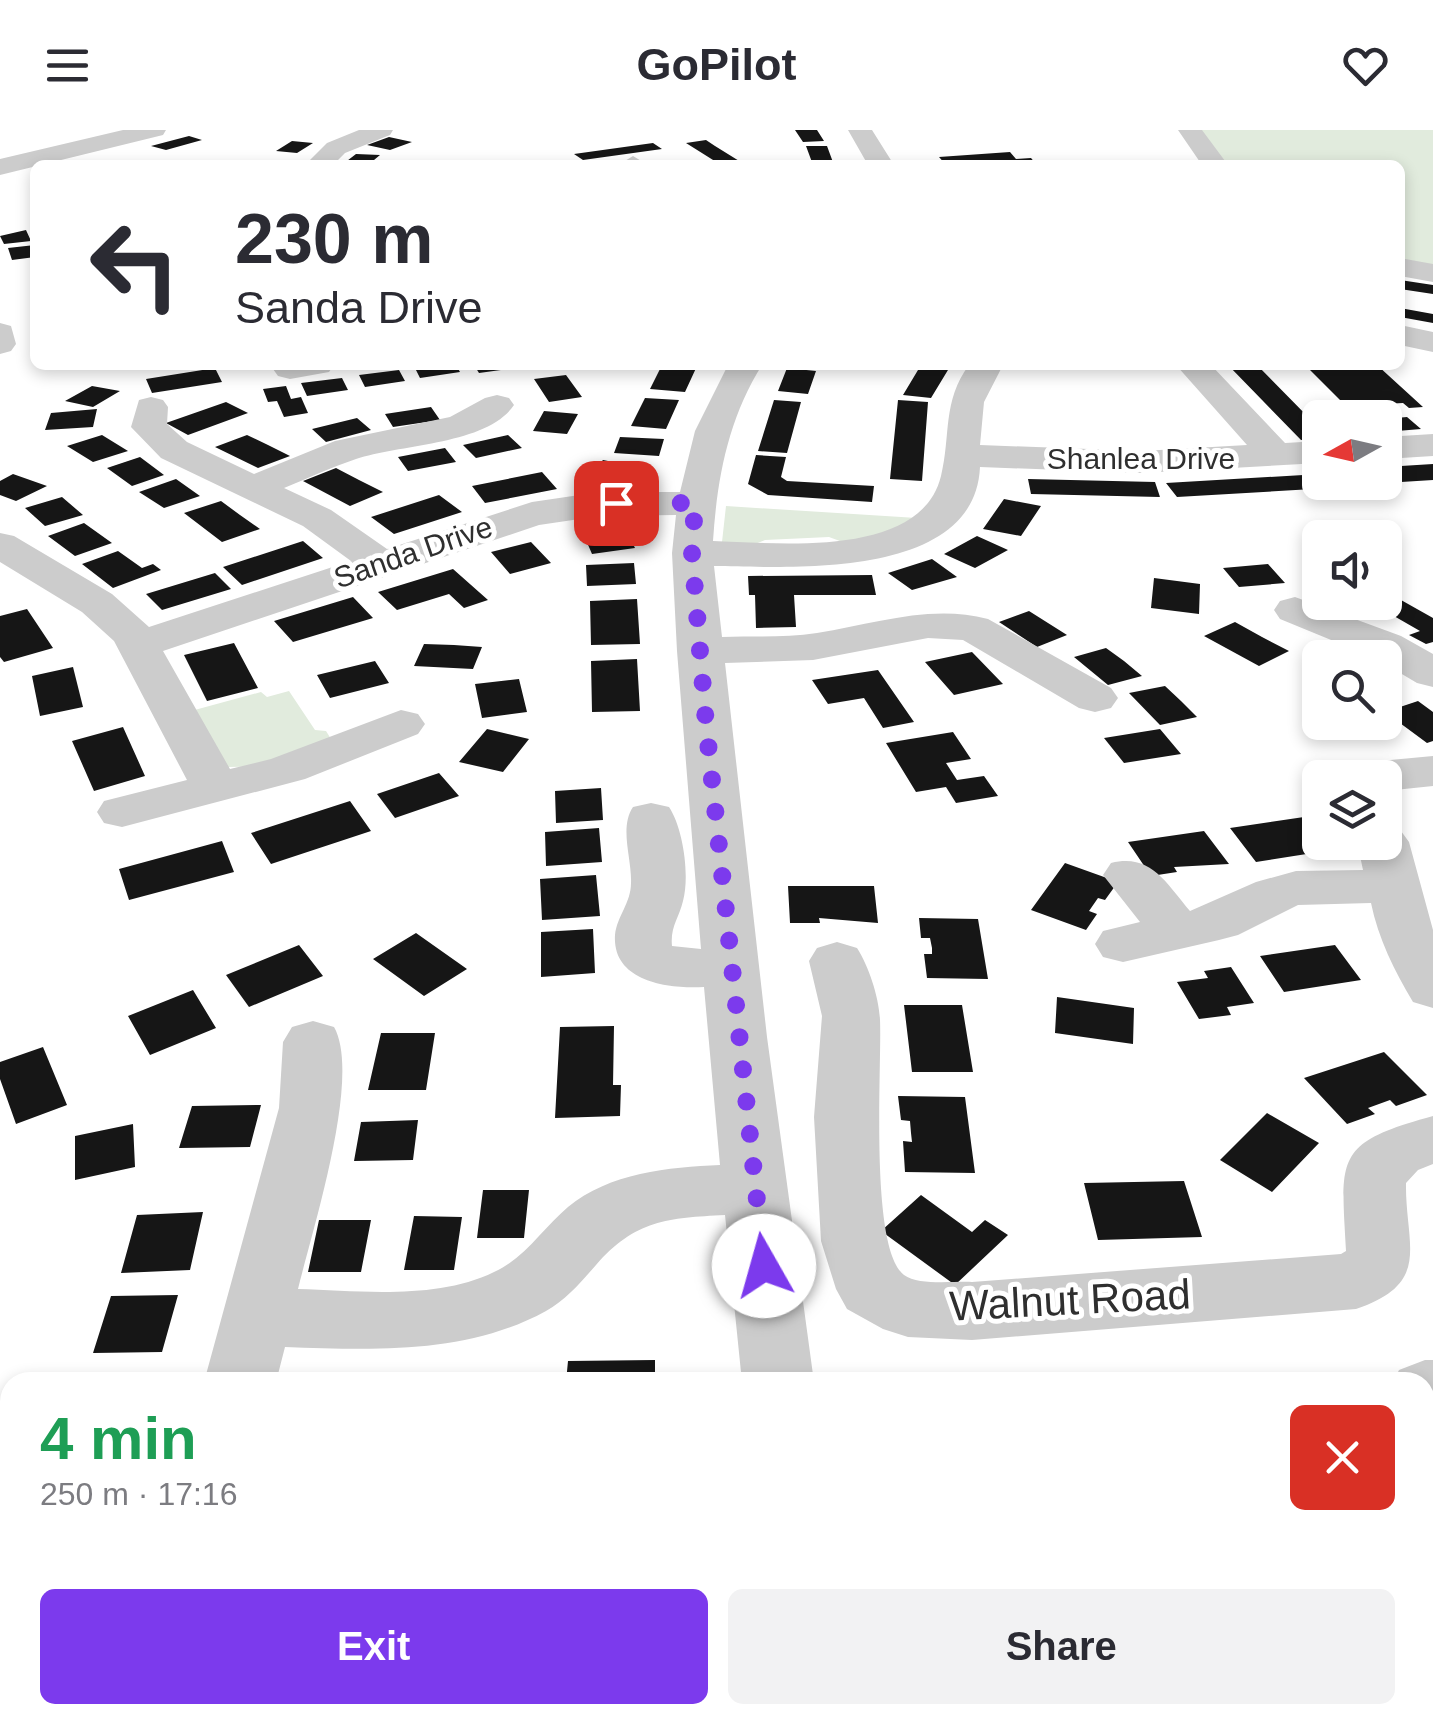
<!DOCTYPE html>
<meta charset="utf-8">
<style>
:root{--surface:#fff;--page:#f2f2f3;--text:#2b2b33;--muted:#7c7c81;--accent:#7c3aed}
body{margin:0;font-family:Arial,sans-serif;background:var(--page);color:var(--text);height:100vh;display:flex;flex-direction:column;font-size:38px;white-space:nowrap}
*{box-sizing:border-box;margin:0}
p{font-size:32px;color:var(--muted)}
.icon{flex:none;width:55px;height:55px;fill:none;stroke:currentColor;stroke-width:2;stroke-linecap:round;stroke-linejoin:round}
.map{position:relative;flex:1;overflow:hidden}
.drawer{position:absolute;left:0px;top:1242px;width:1435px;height:352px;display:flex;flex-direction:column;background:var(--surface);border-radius:30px 30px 0 0;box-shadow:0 5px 15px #0003}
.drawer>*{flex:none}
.top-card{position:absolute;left:30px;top:30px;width:1375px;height:210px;border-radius:15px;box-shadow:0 5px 15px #0003;background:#fff;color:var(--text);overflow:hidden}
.needle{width:65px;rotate:262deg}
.controls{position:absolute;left:1302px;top:270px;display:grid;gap:20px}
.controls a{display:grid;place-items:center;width:100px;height:100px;border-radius:15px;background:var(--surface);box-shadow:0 5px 15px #0003;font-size:50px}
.pin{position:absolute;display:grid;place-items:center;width:85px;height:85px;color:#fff;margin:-42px;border-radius:20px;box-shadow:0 5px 15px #0006}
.me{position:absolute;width:110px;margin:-55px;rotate:353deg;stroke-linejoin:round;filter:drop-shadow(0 0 8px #0008)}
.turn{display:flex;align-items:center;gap:35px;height:210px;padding:0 40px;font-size:45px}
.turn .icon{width:130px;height:130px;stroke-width:2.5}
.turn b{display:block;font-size:70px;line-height:85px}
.round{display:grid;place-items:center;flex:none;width:105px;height:105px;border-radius:15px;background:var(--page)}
.head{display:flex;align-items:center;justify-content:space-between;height:170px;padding:0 40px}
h1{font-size:60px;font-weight:700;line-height:75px;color:#1e9e55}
.button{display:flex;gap:20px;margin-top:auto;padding:20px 40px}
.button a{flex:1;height:115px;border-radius:15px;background:var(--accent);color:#fff;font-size:40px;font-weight:700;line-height:115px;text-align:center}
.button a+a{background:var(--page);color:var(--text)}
header{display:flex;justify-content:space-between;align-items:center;height:130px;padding:0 40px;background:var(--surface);font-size:45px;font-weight:700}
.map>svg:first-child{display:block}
.green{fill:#e1ebdd}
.building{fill:#161616}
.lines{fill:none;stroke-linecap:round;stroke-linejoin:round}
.minor{fill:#ccc;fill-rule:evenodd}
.route{stroke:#7c3aed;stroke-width:18;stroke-dasharray:0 32.4}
.labels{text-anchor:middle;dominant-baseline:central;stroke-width:10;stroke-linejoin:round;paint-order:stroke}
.far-street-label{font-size:30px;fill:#2f2f2f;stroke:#fff}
.near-street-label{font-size:42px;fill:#2f2f2f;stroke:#fff}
</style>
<header><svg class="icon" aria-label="menu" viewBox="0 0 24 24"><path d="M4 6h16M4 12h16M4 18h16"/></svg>GoPilot<svg class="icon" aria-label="heart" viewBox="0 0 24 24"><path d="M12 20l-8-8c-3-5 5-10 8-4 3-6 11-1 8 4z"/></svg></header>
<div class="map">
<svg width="1433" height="1593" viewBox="0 0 1433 1593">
<rect width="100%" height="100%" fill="#fff"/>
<path class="green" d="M 1198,0 L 1433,0 L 1433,145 L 1400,141 L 1400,35 L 1221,35 Z
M 726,376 L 917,388 L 904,396 L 848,414 L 829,407 L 765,410 L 747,417 L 722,412 Z
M 289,561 L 315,600 L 326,601 L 331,609 L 274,636 L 227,637 L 191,581 L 261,562 L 267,567 Z"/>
<path class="building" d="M 795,0 L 817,0 L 824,11 L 803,12 Z
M 189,6 L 202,10 L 166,20 L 151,16 Z
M 389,7 L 412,12 L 390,20 L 367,15 Z
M 706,10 L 715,16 L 744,34 L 721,35 L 686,13 Z
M 292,11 L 313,13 L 297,23 L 276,21 Z
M 653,13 L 662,19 L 583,30 L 574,24 Z
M 806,16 L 827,16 L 834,35 L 813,35 Z
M 1010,22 L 1016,29 L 1031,28 L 1037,35 L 946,35 L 939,27 Z
M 356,24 L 380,25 L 368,35 L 343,34 Z
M 26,100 L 31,111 L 4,114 L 0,106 Z
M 35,115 L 35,127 L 12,130 L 8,118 Z
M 1400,150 L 1433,155 L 1433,164 L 1400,159 Z
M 1400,178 L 1433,184 L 1433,193 L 1400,187 Z
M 420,235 L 456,235 L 460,242 L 420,248 L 414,236 Z
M 474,235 L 522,235 L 523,237 L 479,243 Z
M 662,235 L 697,236 L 685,262 L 650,259 Z
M 921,235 L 951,235 L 931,268 L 903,265 Z
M 1228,235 L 1257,235 L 1315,294 L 1320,293 L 1320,309 L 1301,310 Z
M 1305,235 L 1377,235 L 1423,277 L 1409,278 L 1403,273 L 1346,276 Z
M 215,238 L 222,252 L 152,263 L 146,249 Z
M 787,238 L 816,241 L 808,264 L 778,261 Z
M 399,240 L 405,251 L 365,257 L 359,245 Z
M 566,245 L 582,267 L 549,272 L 534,249 Z
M 342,248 L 348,260 L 307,266 L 301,253 Z
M 92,256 L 120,261 L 93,277 L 65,271 Z
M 286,256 L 291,269 L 301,267 L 308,283 L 284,287 L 277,271 L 268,272 L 263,259 Z
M 645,268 L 679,270 L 666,299 L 631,296 Z
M 774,270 L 801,272 L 787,323 L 758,321 Z
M 898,270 L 928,272 L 922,351 L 890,349 Z
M 226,272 L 248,283 L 188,305 L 166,293 Z
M 431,277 L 440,290 L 393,297 L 385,284 Z
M 97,279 L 93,297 L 45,300 L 51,283 Z
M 544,281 L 578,284 L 567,304 L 533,301 Z
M 1407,287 L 1421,299 L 1385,302 L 1385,289 Z
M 357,288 L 371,300 L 326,312 L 312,299 Z
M 102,305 L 128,321 L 93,332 L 67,316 Z
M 247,305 L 268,315 L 290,326 L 258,338 L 215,317 Z
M 508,305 L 522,318 L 476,328 L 463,315 Z
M 620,307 L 664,309 L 659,326 L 614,323 Z
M 445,318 L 456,332 L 408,341 L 398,327 Z
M 756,325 L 786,327 L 781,347 L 787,351 L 874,356 L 872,372 L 768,365 L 748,354 Z
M 140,327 L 164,345 L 132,356 L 107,338 Z
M 603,330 L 618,333 L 655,339 L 640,356 L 603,350 L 609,343 L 594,340 Z
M 1433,334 L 1433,350 L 1385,353 L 1385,337 Z
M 336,338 L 359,350 L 383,362 L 350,376 L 303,351 Z
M 542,342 L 557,359 L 485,373 L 472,356 Z
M 13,344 L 47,356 L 16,371 L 0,365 L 0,351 Z
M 1320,344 L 1320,352 L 1361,352 L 1364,356 L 1177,367 L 1166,353 Z
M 176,349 L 200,366 L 164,378 L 139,362 Z
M 1028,349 L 1155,352 L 1160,367 L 1031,364 Z
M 439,365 L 462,382 L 394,404 L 371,387 Z
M 62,367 L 83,385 L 45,396 L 25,378 Z
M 1004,369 L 1041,376 L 1021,406 L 983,399 Z
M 221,371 L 240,385 L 260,399 L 222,412 L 184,383 Z
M 84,393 L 112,413 L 75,426 L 48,406 Z
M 625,398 L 635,418 L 592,424 L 583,403 Z
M 977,406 L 1008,420 L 975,438 L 944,424 Z
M 303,411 L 323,428 L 242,455 L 223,437 Z
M 531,412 L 551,433 L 510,444 L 491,422 Z
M 118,421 L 142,438 L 153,434 L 161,440 L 113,458 L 82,434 Z
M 932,429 L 957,447 L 912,460 L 888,443 Z
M 634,433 L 636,454 L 587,456 L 586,435 Z
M 1268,434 L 1285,453 L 1239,457 L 1223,438 Z
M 453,439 L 488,470 L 464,478 L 449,464 L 397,480 L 378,462 Z
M 215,443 L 231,459 L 162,480 L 146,464 Z
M 872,445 L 876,465 L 794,465 L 796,497 L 756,498 L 755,465 L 749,465 L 748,446 Z
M 1154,448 L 1200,454 L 1199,484 L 1151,478 Z
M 353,467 L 373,488 L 293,512 L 274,491 Z
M 637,469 L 640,514 L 591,515 L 590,471 Z
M 1401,470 L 1433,488 L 1433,512 L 1426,514 L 1409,505 L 1420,501 L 1380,478 Z
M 27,479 L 53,518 L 4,532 L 0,527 L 0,486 Z
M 1029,481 L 1067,505 L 1037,517 L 999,492 Z
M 1235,492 L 1262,507 L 1289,521 L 1259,536 L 1204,506 Z
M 234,513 L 258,558 L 207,571 L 184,525 Z
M 424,514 L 454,515 L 482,517 L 473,539 L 414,536 Z
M 1106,518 L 1124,531 L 1142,546 L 1108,555 L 1074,527 Z
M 972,522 L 1003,554 L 954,565 L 925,532 Z
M 637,529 L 640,581 L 592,582 L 591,531 Z
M 375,531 L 389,553 L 330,568 L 317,545 Z
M 73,537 L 83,577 L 40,586 L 32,546 Z
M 878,540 L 914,592 L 883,598 L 864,568 L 828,574 L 812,550 Z
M 519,549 L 527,582 L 482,588 L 475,554 Z
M 1165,556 L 1181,571 L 1197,587 L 1160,595 L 1129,563 Z
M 1418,571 L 1433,582 L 1433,611 L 1427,613 L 1385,582 Z
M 123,597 L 145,646 L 94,661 L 72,611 Z
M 487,599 L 529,609 L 503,642 L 459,632 Z
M 1160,599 L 1181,624 L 1124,633 L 1104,608 Z
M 953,602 L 971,629 L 946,633 L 957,650 L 984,646 L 998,666 L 956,673 L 946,657 L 916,662 L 886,613 Z
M 439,643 L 459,666 L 395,688 L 377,664 Z
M 601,658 L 603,690 L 556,693 L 555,661 Z
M 350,671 L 371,701 L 271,734 L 251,703 Z
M 1304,687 L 1320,706 L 1320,712 L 1326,712 L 1332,720 L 1256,732 L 1230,698 Z
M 599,698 L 602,732 L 546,736 L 545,702 Z
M 1204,701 L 1229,734 L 1174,737 L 1177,742 L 1151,746 L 1128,712 Z
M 222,711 L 234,742 L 129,770 L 119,739 Z
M 1065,733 L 1118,752 L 1105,770 L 1098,768 L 1089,781 L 1097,784 L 1086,800 L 1031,780 Z
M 596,745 L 600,786 L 542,790 L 540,749 Z
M 788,756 L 874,756 L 878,793 L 819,788 L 820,793 L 790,793 Z
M 919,788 L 978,789 L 988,849 L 927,848 L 924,824 L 932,824 L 932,818 L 930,808 L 921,808 Z
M 593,799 L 595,843 L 541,847 L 541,802 Z
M 416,803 L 467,839 L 424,866 L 373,829 Z
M 299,815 L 323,846 L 249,877 L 226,845 Z
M 1335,815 L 1361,850 L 1284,862 L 1260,826 Z
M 1231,837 L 1254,873 L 1227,877 L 1231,885 L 1199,889 L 1177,852 L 1208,848 L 1204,841 Z
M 193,860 L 216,898 L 150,925 L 128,886 Z
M 1057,867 L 1134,878 L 1133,914 L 1055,903 Z
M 904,875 L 962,875 L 973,942 L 912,942 Z
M 614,896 L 613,955 L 621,955 L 620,986 L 555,988 L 560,897 Z
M 381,903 L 435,903 L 426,960 L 368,960 Z
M 43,917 L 67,975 L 16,994 L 0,949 L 0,932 Z
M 1384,922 L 1427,965 L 1396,976 L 1390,970 L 1368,978 L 1375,984 L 1347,994 L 1304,948 Z
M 898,966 L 965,967 L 975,1043 L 905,1042 L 903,1011 L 912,1012 L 911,1003 L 910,991 L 901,990 Z
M 261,975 L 250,1017 L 179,1018 L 192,976 Z
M 1267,983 L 1319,1013 L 1272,1062 L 1220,1030 Z
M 418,990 L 413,1030 L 354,1031 L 361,992 Z
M 133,994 L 135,1037 L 75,1050 L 75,1006 Z
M 1184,1051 L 1202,1107 L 1098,1110 L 1084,1053 Z
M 483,1060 L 529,1060 L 524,1108 L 477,1108 Z
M 921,1065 L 972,1102 L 985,1090 L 1008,1105 L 955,1155 L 881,1101 Z
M 203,1082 L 190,1140 L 121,1143 L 137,1085 Z
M 414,1086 L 462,1087 L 454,1140 L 404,1140 Z
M 319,1090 L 371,1090 L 361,1142 L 308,1142 Z
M 178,1165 L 162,1222 L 93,1223 L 111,1166 Z
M 655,1230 L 655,1252 L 566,1252 L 568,1231 Z
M 151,1244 L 149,1252 L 80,1252 L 82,1246 Z
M 271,1585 L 336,1585 L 333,1593 L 302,1593 Z
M 457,1585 L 542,1585 L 541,1593 L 455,1593 Z"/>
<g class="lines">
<path class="minor" d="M 123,0 L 166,0 L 163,5 L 0,45 L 0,29 Z
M 359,0 L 393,0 L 390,5 L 345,23 L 333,35 L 305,35 L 327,13 Z
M 848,0 L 872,0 L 894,35 L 868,35 Z
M 1178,0 L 1202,0 L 1228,35 L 1202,35 Z
M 633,26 L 648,35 L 620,34 Z
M 1400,128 L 1433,134 L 1433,152 L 1400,146 Z
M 0,193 L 11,196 L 16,214 L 11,221 L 0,224 Z
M 1400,195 L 1433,202 L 1433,222 L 1400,215 Z
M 276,235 L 334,235 L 329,242 L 290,249 L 278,246 L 273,239 Z
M 728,235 L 762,235 C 728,289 717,349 713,411 C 778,413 921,429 941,346 C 951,306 942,271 969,235 L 1003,235 L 984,272 L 980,315 L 1142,321 L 1247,315 L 1176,235 L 1211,235 L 1285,313 L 1320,311 L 1320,333 L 1142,343 L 980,337 C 975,450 791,437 714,436 L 722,507 C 753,506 786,508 817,503 C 875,494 930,474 988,489 L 1111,558 L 1118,568 L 1111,578 L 1095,582 L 1079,578 L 963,510 L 928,508 L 813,530 L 725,533 L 767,907 L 814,1252 L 742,1252 L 725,1085 C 668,1088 635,1090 596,1135 C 581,1152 566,1170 546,1181 C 466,1225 373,1220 285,1217 L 276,1252 L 204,1252 L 279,978 L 283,912 L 292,897 L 313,891 L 334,897 C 362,946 312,1101 298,1159 C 360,1161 437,1170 494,1142 C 525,1128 543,1098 568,1077 C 609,1043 669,1037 720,1035 L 704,857 C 669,859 612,852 615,805 C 617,786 631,773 631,753 C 632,728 619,698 633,677 L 651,673 L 669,677 C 683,698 690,745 683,771 C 679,788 670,797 672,816 L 701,819 L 677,521 L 672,423 L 676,385 L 600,386 L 539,395 L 163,521 L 230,639 L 271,629 L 401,580 L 418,584 L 425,594 L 418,604 L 305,649 L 122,697 L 104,693 L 97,682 L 104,671 L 187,650 L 114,511 L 82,482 L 0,432 L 0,403 L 14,406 L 112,464 L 149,497 L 351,431 L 303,396 L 161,328 L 131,297 L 139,270 L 151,267 L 163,270 L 168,277 L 167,294 L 187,312 L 254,344 L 335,311 L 450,287 L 485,268 L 497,265 L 509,268 L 514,275 C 487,315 400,314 356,329 C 332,337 308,348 284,358 L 331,380 L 387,419 L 532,372 L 600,362 L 680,362 L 695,301 Z
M 1433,304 L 1433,326 L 1385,329 L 1385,307 Z
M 1295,467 L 1401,506 L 1433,524 L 1433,557 L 1417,553 L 1385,534 L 1385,528 L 1375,528 L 1280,489 L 1274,480 L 1280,471 Z
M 1433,626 L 1433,656 L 1385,661 L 1385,648 L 1352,648 L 1369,632 Z
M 1385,697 L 1401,701 L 1409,712 L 1433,800 L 1433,878 L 1413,872 C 1395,842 1378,808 1371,773 L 1298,775 L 1238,805 L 1219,810 L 1123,832 L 1103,827 L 1095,814 L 1103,801 L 1140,792 L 1103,745 L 1111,733 C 1151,723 1166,753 1190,781 L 1256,752 L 1296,741 L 1363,740 L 1357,712 L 1385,712 Z
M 837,812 L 857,818 C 869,837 879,867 880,890 C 882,936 869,1118 904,1145 C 919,1156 954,1151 972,1152 L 1341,1124 L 1346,1121 C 1341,1027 1334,1013 1433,986 L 1433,1034 L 1418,1040 L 1406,1053 C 1405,1115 1433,1153 1356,1179 L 972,1210 L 908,1207 L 883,1199 L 847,1179 L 836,1159 L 821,1111 L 814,987 L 822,886 L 809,831 L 817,818 Z
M 1425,1230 L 1433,1230 L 1433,1294 L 1425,1294 L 1425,1252 L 1393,1252 L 1399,1240 Z
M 1425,1346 L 1433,1349 L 1433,1428 L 1425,1425 Z
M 10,1516 L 10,1585 L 41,1585 L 27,1593 L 0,1593 L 0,1520 Z
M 107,1585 L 195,1585 L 198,1593 L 111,1593 Z
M 705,1585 L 791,1585 L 789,1593 L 703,1593 Z"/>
</g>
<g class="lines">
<path class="route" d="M 616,373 L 695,373 L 692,423 L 706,594 L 764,1136"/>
</g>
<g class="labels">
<g class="far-street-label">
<text x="1141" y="328">Shanlea Drive</text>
<text transform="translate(413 422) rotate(-19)">Sanda Drive</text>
</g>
<g class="near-street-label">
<text transform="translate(1070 1170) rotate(-3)">Walnut Road</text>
</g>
</g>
</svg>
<div class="controls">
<a><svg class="needle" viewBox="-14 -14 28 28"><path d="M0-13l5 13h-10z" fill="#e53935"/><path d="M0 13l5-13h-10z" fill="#7c7c81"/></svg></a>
<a><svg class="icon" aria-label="sound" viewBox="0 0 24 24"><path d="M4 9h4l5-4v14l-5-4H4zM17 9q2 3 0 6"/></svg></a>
<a><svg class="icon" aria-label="search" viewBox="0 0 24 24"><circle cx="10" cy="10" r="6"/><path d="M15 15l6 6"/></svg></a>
<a><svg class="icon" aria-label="layers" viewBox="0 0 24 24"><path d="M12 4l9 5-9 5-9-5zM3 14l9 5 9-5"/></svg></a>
</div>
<div class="pin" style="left:616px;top:373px;background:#d93025"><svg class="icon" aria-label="arrive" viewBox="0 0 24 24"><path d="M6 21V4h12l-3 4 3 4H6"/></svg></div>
<svg class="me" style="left:764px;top:1136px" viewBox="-20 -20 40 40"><circle r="19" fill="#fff"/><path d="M0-13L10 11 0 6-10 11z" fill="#7c3aed"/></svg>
<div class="top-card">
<div class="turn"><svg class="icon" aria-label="left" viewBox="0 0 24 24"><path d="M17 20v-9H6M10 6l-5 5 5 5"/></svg><div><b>230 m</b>Sanda Drive</div></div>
</div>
<section class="drawer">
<div class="head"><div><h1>4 min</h1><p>250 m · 17:16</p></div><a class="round" style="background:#d93025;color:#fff"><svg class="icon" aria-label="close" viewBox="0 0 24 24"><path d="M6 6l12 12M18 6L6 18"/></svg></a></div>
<div class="button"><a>Exit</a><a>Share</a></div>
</section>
</div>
